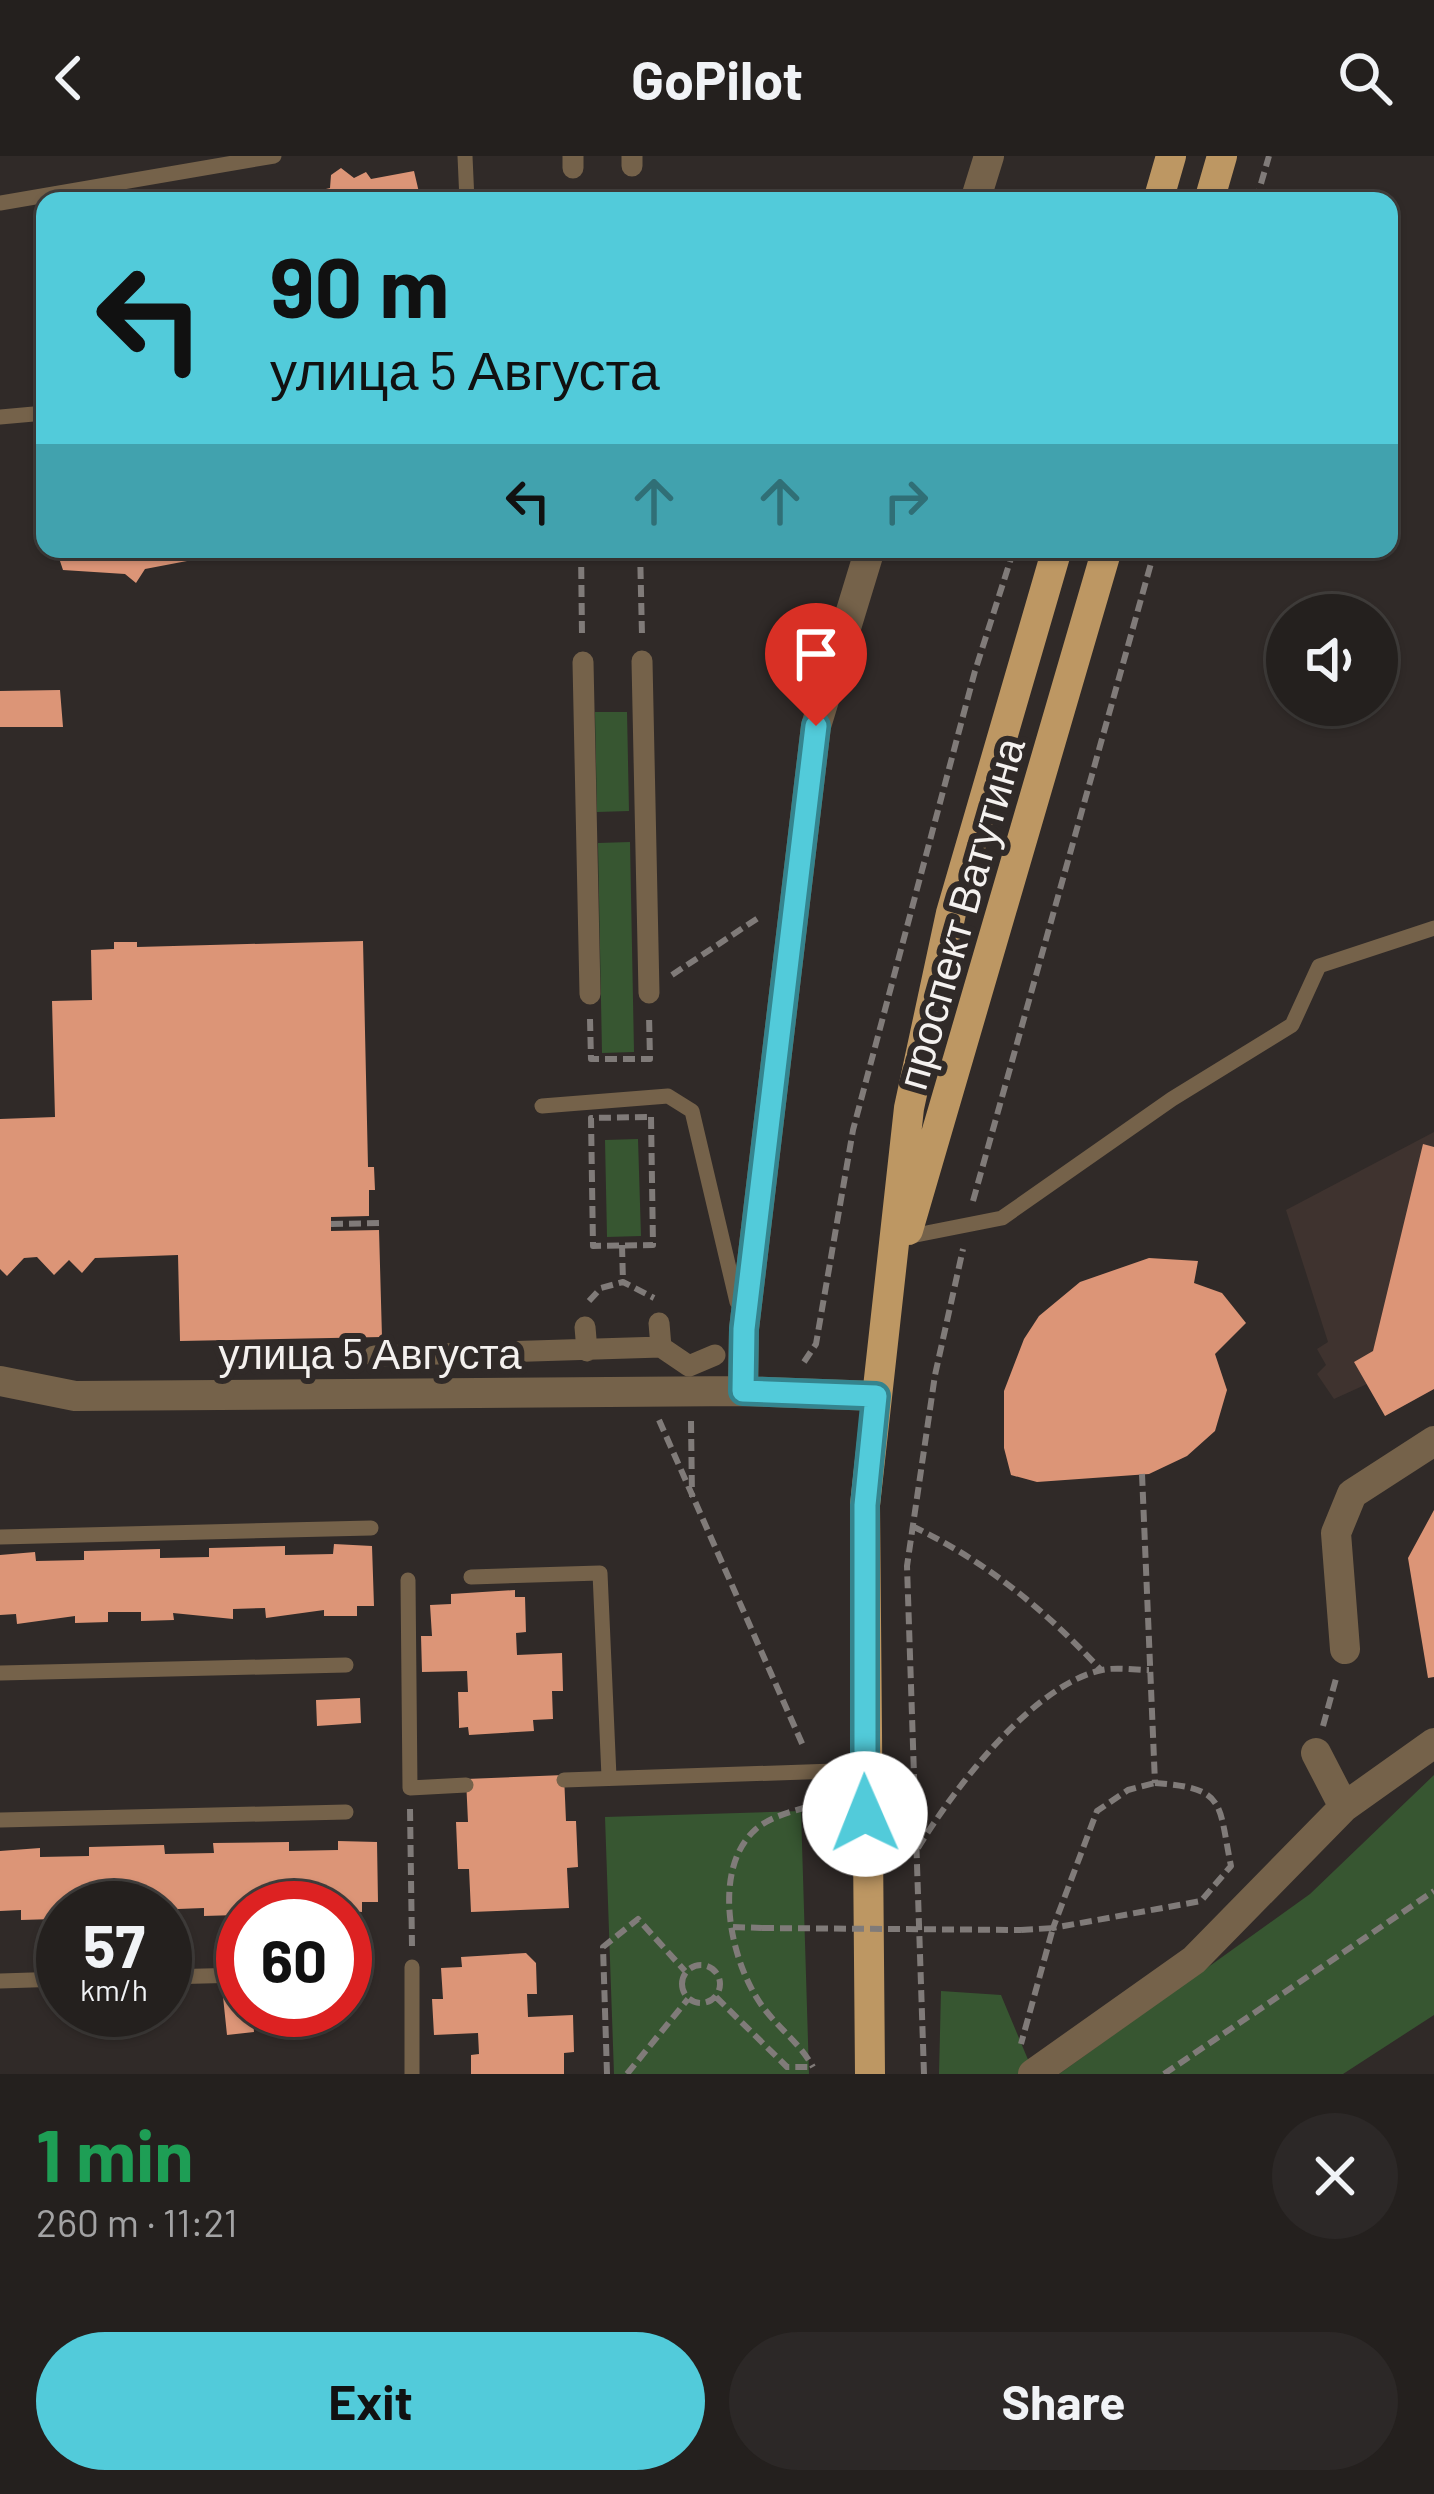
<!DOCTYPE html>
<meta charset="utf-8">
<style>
:root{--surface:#24201e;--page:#2c2827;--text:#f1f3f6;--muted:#a3a3a4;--line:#413e3c;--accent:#52cbda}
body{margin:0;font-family:Barlow,sans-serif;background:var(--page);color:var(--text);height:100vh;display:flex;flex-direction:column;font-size:45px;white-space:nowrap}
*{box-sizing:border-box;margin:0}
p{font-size:39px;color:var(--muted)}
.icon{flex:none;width:66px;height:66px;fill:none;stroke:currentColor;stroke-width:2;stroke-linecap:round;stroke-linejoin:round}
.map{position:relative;height:1918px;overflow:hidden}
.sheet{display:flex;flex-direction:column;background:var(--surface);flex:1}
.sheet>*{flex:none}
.guide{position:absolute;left:36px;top:36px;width:1362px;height:366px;border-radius:24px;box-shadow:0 3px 9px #0004,0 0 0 3px var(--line);background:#52cbda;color:#111;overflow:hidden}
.tools{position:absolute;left:1266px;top:438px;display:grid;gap:24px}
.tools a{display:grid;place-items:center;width:132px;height:132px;border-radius:50%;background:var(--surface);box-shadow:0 3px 9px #0004,0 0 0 3px var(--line);font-size:60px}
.speed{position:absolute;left:36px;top:1725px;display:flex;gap:24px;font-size:60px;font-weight:700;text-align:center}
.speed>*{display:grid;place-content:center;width:156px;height:156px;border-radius:50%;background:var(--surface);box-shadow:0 3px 9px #0004,0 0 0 3px var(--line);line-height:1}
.speed small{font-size:30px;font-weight:400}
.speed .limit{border:18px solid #d22;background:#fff;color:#111}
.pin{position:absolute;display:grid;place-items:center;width:102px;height:102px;color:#fff;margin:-123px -51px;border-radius:50% 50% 50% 0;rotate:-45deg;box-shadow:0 0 12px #0007}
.pin .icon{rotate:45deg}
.me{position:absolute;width:132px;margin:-66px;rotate:359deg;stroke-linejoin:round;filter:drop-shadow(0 0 9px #0008)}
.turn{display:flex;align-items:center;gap:42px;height:252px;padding:0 36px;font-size:54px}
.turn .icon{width:156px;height:156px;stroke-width:2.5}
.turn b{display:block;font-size:84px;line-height:102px}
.lanes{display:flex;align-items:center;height:114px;padding:0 36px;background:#0003;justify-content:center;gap:60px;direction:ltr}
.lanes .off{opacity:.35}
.round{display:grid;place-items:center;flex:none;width:126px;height:126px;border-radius:63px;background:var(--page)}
.overview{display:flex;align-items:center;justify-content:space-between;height:204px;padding:0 36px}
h1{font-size:72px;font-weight:700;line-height:90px;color:#1e9e55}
.primary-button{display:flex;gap:24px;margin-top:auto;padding:24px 36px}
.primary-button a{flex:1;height:138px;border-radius:72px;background:var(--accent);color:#111;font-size:48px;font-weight:700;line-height:138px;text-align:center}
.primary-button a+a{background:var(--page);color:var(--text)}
header{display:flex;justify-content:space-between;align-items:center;height:156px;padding:0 36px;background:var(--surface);font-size:54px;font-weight:700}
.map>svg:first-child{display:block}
.built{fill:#3f332f}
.green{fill:#375631}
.building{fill:#dc9577}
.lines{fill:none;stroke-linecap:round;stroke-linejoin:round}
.path{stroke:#807b79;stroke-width:6;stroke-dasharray:12 6;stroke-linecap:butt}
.service{stroke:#75624a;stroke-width:15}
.pedestrian{stroke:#75624a;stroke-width:21}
.minor{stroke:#75624a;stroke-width:30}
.tertiary{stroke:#75624a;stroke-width:30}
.primary{stroke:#bd9763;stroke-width:30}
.path-bridge{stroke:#807b79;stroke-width:6;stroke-dasharray:12 6;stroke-linecap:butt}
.route-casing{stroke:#35848e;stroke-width:30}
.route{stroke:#52cbda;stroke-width:21}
.labels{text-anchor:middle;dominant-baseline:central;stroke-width:12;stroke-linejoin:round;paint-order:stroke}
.street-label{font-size:42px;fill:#f4f1ef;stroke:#302a28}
</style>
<header><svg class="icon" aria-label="back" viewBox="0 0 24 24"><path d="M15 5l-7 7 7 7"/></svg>GoPilot<svg class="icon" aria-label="search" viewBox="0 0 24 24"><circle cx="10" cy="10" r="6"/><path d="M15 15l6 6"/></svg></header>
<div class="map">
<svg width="1434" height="1918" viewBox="0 0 1434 1918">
<rect width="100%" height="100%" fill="#302a28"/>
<path class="built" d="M 1434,976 L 1434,1233 L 1385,1260 L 1367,1228 L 1334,1243 L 1317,1218 L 1326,1209 L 1317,1193 L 1328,1186 L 1286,1054 Z"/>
<path class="green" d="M 595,556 L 627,556 L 629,655 L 597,656 Z
M 630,686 L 634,896 L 602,897 L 598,687 Z
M 638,983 L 641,1080 L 607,1081 L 605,984 Z
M 1434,1619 L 1434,1859 L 1343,1918 L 1059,1918 L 1310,1738 Z
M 801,1655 L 809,1918 L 614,1918 L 605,1661 Z
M 941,1835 L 1001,1839 L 1034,1918 L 939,1918 Z"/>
<path class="building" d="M 341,12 L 354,22 L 366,16 L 371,23 L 414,15 L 421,45 L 277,45 L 330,32 L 331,19 Z
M 56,393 L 207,393 L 208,401 L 145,413 L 136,427 L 125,418 L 63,414 Z
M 60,534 L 63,571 L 0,571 L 0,535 Z
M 363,785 L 368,1011 L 374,1011 L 375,1034 L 369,1034 L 369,1060 L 331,1061 L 331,1075 L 379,1074 L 382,1181 L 180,1185 L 178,1099 L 95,1102 L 82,1117 L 69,1104 L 54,1119 L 37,1101 L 24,1102 L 7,1120 L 0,1113 L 0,963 L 55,961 L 52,845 L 92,844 L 91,794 L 114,793 L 114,786 L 137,786 L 137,791 Z
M 1423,988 L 1434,991 L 1434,1233 L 1385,1260 L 1354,1206 L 1373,1195 Z
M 1149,1102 L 1198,1105 L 1194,1127 L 1222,1137 L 1246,1167 L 1215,1198 L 1227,1234 L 1215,1275 L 1187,1300 L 1149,1318 L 1037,1326 L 1011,1319 L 1004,1292 L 1004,1235 L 1024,1183 L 1039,1160 L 1080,1126 Z
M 1434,1354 L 1434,1521 L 1428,1522 L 1408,1402 Z
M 334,1388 L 372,1390 L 374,1450 L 357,1450 L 357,1460 L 324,1460 L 324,1454 L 266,1462 L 265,1452 L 233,1453 L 233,1463 L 173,1457 L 174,1464 L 141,1465 L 141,1456 L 108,1456 L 108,1466 L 75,1467 L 75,1460 L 17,1468 L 16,1458 L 0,1459 L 0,1399 L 35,1396 L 36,1405 L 84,1404 L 84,1395 L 160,1393 L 160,1402 L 209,1401 L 209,1392 L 285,1390 L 285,1399 L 333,1398 Z
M 515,1434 L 515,1441 L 525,1441 L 526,1476 L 516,1477 L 517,1499 L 562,1497 L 563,1535 L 552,1535 L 553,1563 L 533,1564 L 534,1575 L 469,1579 L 468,1571 L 459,1572 L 459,1566 L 458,1536 L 468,1536 L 467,1515 L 422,1516 L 421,1480 L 432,1480 L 430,1449 L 451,1448 L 451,1438 Z
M 360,1542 L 361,1567 L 317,1570 L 316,1544 Z
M 564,1619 L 566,1665 L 576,1665 L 578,1711 L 567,1712 L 569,1752 L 471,1756 L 469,1713 L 458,1713 L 456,1666 L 468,1666 L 466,1623 Z
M 338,1685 L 377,1686 L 378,1746 L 362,1746 L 362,1756 L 270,1749 L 237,1749 L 237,1759 L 204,1760 L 204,1752 L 178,1753 L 178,1760 L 165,1760 L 165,1752 L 63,1752 L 54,1756 L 54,1763 L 21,1764 L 21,1754 L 0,1755 L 0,1695 L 40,1692 L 40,1701 L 89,1700 L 89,1691 L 164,1689 L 165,1698 L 214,1697 L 213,1687 L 289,1686 L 289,1695 L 338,1694 Z
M 526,1797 L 536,1807 L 537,1838 L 527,1838 L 528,1861 L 573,1859 L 574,1896 L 564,1897 L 564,1918 L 471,1918 L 471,1899 L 479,1898 L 478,1877 L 434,1879 L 432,1843 L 443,1843 L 441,1812 L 462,1811 L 461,1801 Z
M 243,1828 L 243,1854 L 252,1854 L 254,1876 L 227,1879 L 222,1831 Z"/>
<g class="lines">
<path class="path" d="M 1256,45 L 1269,0
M 581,393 L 582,479
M 640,393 L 642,479
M 672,819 L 761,760
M 590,863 L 591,903 L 650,903 L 649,859
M 651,961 L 653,1089 L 593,1090 L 591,962 Z
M 973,1045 L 1155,393
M 331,1068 L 381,1067
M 622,1089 L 623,1126
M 589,1145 L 601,1132 L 623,1126 L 654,1142
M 804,1206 L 816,1188 L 853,974 L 975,515 L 1014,393
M 659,1264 L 804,1592
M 691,1265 L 692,1341
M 1142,1318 L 1155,1627
M 912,1370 C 987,1406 1044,1453 1101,1514
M 1323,1570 L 1337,1519
M 1155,1627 C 1227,1632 1218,1647 1231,1710 L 1201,1745 L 1053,1772 L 1097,1655 L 1128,1634 Z
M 807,1651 C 790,1656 770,1661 756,1673 C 709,1714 731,1812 766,1855 C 782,1875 800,1888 813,1911
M 410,1653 L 412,1790
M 918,1692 C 953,1634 1032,1529 1102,1514 C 1116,1511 1135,1514 1149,1514
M 733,1771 L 762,1772
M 1021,1774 L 1053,1772 L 1021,1888
M682 1828a19 19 0 1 1 38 0a19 19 0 1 1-38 0Z
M 716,1841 L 787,1911 L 813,1911
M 607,1918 L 603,1791 L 638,1763 L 685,1815
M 627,1918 L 688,1843
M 924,1918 L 907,1410 L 935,1219 L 963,1093
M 1164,1918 L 1434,1735"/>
<path class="service" d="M 465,0 L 467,45
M 0,47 L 274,0
M 0,261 L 45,257
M 542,950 L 668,940 L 692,955 L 737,1146
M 906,1081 L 1002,1062 L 1172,943 L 1292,869 L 1319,810 L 1434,772
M 0,1381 L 371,1372
M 471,1421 L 600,1417 L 609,1621
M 408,1424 L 410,1632 L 466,1629
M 0,1517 L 346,1509
M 564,1624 L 864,1614
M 0,1664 L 346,1656
M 412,1811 L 412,1918
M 345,1817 L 348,1817
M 165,1821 L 243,1819
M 0,1825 L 63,1823"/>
<path class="pedestrian" d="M 573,0 L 573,12
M 632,0 L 632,10
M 642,505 L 649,837
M 583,506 L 590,838
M 659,1167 L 661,1191
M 585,1171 L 587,1195
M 374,1200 L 661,1191 L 689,1210 L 715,1199"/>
<path class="minor" d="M 1345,1493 L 1336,1377 L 1352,1338 L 1434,1285
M 1344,1651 L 1434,1587
M 1033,1918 L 1194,1804 L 1344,1651 L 1316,1597"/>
<path class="tertiary" d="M 975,45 L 989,0
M 0,1225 L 75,1240 L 743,1235 L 876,1240
M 743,1235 L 744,1173 L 816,570 L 870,393"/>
<path class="primary" d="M 1158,45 L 1171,0
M 1209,45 L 1222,0
M 908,1074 L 1107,393
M 870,1918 L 865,1349 L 909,952 L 951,757 L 1057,393"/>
<path class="path-bridge" d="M 762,1772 L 1021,1774"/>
</g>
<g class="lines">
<g class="route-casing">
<path id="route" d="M 816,570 L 744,1173 L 743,1235 L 876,1240 L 865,1349 L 865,1658"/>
</g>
<use href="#route" class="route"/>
</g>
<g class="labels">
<g class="street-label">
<text transform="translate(959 757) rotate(-74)">проспект Ватутина</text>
<text x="370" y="1196">улица 5 Августа</text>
</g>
</g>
</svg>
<div class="tools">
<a><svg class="icon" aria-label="sound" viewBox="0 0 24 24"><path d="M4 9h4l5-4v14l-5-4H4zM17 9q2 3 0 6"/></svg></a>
</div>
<div class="speed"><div>57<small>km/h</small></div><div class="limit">60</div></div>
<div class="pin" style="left:816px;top:570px;background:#d93025"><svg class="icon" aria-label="arrive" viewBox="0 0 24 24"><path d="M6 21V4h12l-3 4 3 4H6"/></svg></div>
<svg class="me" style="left:865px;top:1658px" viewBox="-20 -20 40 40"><circle r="19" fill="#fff"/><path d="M0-13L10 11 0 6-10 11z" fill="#52cbda"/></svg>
<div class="guide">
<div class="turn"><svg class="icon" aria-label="left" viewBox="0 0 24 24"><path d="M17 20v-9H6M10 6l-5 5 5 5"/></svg><div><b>90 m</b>улица 5 Августа</div></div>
<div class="lanes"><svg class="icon" aria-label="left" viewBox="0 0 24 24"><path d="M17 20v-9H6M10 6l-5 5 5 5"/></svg><svg class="icon off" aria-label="ahead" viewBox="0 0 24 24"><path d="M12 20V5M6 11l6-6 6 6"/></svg><svg class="icon off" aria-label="ahead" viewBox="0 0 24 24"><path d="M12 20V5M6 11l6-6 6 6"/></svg><svg class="icon off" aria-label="right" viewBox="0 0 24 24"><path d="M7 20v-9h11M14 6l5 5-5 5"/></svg></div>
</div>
</div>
<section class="sheet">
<div class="overview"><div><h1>1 min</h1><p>260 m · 11:21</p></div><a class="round"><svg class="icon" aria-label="close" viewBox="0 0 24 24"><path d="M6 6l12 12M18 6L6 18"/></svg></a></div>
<div class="primary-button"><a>Exit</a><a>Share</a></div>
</section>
